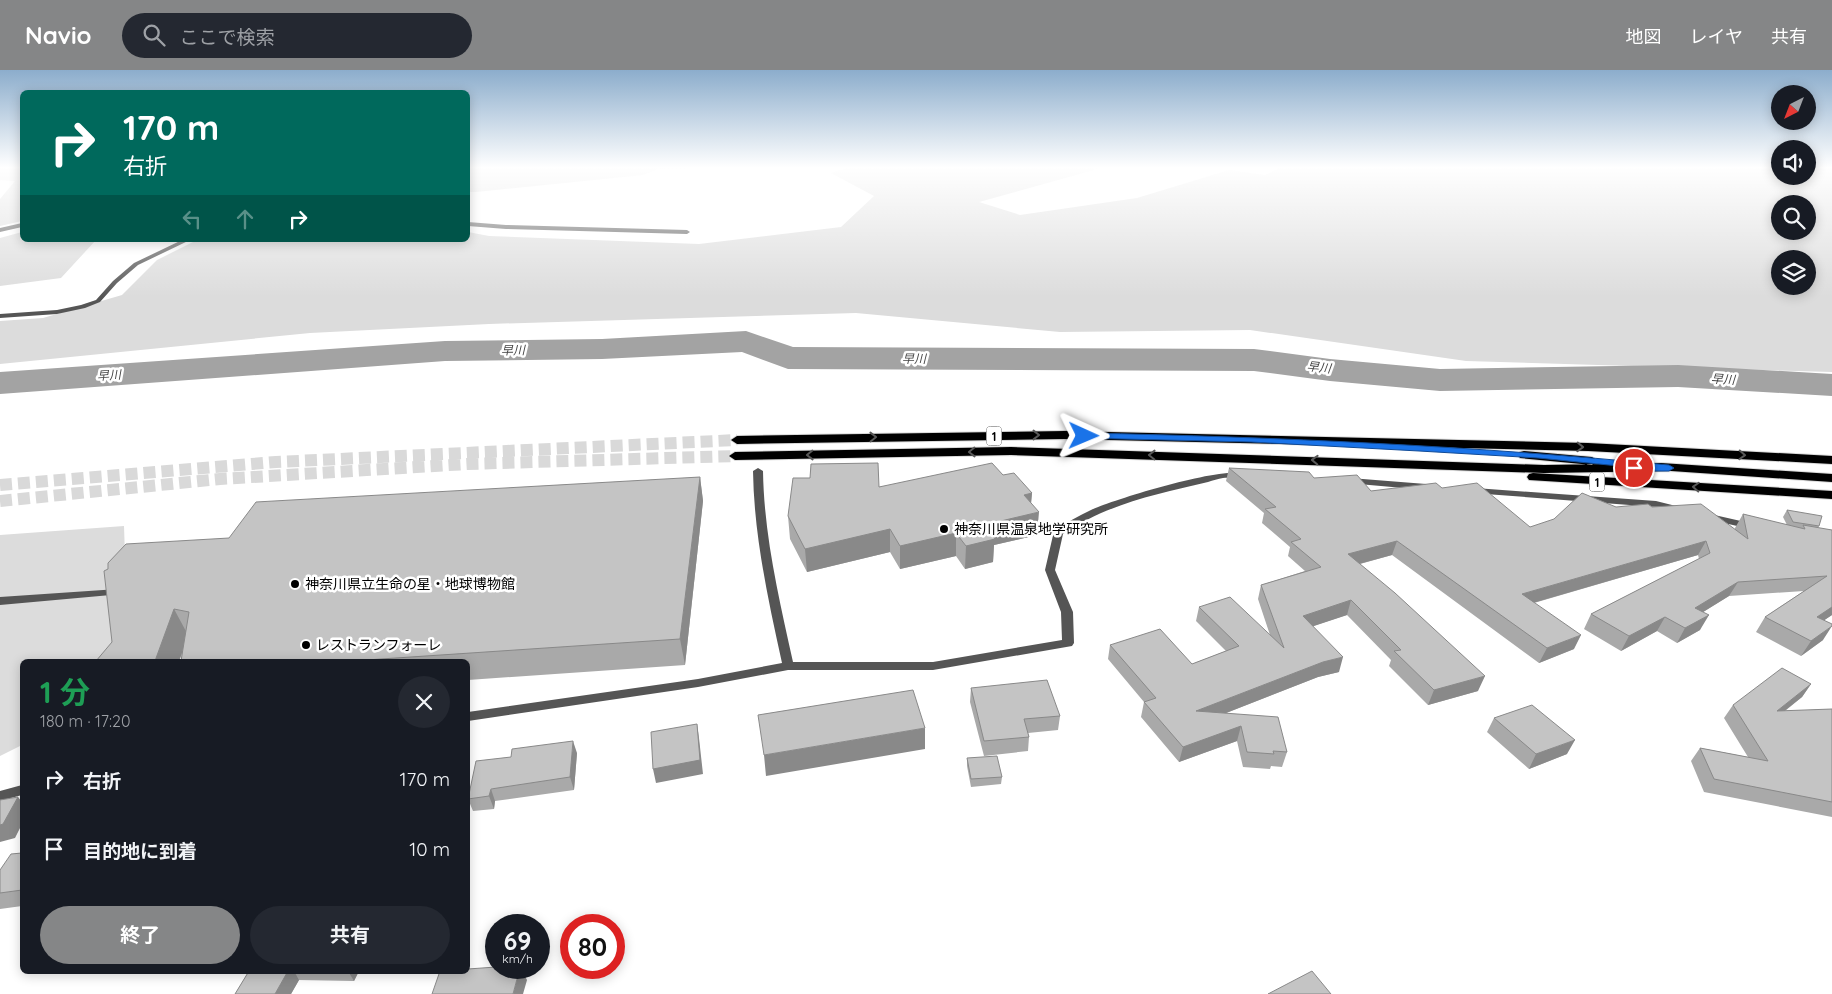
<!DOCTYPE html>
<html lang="ja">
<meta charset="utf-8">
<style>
:root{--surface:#171b24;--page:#242831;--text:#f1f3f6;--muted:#9ea1a6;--accent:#858687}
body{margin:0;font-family:Quicksand,"Noto Sans JP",sans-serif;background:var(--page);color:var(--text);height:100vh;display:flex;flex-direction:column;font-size:19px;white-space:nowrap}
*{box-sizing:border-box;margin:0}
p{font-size:16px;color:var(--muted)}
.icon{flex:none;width:28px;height:28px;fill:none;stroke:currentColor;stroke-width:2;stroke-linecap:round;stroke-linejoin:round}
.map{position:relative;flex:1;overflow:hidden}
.sheet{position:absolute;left:20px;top:589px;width:450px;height:315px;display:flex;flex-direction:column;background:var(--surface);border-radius:8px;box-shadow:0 2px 12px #0003}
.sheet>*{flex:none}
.guide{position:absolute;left:20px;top:20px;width:450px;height:152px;border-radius:8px;box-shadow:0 2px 12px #0003;background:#00695c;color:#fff;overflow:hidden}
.needle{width:32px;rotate:222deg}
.fabs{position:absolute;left:1771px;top:15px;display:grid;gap:10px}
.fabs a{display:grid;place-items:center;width:45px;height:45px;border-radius:50%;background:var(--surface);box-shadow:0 2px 12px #0003;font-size:25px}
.speed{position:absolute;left:485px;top:844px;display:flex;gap:10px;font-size:25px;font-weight:700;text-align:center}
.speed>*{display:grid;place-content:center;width:65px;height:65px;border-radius:50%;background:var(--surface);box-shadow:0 2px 12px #0003;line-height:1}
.speed small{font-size:12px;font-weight:400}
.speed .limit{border:8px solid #d22;background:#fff;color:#111}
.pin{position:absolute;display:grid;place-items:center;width:42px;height:42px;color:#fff;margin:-21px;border:2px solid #fff;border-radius:50%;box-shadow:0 1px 5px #0007}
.me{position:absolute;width:55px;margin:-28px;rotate:91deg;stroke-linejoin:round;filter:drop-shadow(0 0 4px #0008)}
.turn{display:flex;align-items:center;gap:18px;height:105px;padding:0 20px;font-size:22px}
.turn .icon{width:65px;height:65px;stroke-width:2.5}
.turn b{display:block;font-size:35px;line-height:42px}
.lanes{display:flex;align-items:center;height:48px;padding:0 20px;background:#0003;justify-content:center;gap:25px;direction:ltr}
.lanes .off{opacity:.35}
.round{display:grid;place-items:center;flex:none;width:52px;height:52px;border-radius:26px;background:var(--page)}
.overview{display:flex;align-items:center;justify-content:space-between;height:85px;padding:0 20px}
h1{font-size:30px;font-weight:700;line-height:38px;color:#1e9e55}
.button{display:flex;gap:10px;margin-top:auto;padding:10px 20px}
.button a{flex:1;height:58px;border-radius:30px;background:var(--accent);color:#fff;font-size:20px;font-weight:700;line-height:58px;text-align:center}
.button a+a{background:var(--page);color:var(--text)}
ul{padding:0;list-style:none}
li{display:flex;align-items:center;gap:15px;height:70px;padding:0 20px}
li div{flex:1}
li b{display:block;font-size:19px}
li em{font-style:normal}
header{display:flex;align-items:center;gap:30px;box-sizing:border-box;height:70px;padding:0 25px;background:var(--accent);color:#fff}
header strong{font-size:24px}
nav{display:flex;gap:28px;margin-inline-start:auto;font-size:18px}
.search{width:350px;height:45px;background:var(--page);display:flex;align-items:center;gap:12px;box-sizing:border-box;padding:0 18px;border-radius:28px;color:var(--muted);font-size:19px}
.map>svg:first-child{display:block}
.green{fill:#dcdcdc;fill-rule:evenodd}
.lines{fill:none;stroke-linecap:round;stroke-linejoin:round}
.river{fill:#a3a3a3;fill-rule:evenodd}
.trunk-tunnel{stroke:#d9d9d9;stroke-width:12;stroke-dasharray:12 6;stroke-linecap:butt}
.trunk-casing{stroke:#dbdbdb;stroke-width:2}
.pedestrian{fill:#555;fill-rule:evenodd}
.minor{fill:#555;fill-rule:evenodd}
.tertiary{fill:#555;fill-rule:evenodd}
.trunk{fill:#000;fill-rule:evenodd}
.wall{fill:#a9a9a9}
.shaded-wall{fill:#898989}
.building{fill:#c4c4c4;stroke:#898989}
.oneway{stroke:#595959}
.route{fill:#1a73e8;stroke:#114b97}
.poi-dot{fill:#000;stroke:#fff;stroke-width:2}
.labels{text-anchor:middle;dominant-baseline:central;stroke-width:5;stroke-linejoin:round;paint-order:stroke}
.far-water-label{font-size:12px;font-style:italic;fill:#444;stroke:#fff}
.shield{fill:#fff;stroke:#4c4c4c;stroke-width:1}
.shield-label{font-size:12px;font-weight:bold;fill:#000}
.poi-label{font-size:14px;fill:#000;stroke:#fff;text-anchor:start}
</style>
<header>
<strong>Navio</strong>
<div class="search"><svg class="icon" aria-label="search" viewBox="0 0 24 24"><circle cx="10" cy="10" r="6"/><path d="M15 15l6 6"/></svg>ここで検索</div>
<nav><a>地図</a><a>レイヤ</a><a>共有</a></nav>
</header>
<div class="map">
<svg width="1832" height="924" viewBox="0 0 1832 924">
<rect width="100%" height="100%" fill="#fff"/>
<path class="green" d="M 0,98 L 22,98 L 22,151 L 0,156 L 0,129 L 15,111 L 0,110 Z
M 468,98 L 687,98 L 658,99 L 643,105 L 476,122 L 468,122 Z
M 846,98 L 1101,98 L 979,132 L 1020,145 L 1137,128 L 1229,100 L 1265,105 L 1279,98 L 1780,98 L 1780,106 L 1808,106 L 1808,98 L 1832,98 L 1832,302 L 1466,291 L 1250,260 L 1060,262 L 856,243 L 489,254 L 310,263 L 0,294 L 0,251 L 43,248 L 122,225 L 157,190 L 197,170 L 468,170 L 468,162 L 489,166 L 699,174 L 841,157 L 874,126 L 831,103 ZM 1780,134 L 1808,134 L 1808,161 L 1780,161 ZM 1780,189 L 1808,189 L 1808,216 L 1780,216 Z
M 22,162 L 22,170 L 96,170 L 61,208 L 0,216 L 0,168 Z
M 124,456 L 126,515 L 133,591 L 22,591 L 22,675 L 0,686 L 0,465 Z"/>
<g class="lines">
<path class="river" d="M 746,261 L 793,277 L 1254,279 L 1330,289 L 1440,299 L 1678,295 L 1832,304 L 1832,326 L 1678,317 L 1440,321 L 1330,311 L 1254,301 L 788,299 L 742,282 L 602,289 L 445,291 L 0,324 L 0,302 L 445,271 L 602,269 Z"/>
<path class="trunk-tunnel" d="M 0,415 L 276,392 L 737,370
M 0,431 L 220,409 L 467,394 L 735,386"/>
<g class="trunk-casing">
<path id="trunk" d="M 1065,361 L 1588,373 L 1832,386 L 1832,394 L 1588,381 L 1065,369 L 737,374 L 731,370 L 737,366 Z
M 1011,377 L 1544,395 L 1661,393 L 1832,404 L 1832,412 L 1671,401 L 1544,403 L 1011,385 L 735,390 L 729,386 L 735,382 Z
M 1524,381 L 1592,387 L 1598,391 L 1592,395 L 1520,388 L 1518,385 L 1520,382 Z
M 1533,403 L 1832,421 L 1832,429 L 1529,410 L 1527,407 L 1529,404 Z"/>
</g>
<path class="pedestrian" d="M 118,519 L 122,520 L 123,522 L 122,524 L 0,535 L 0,527 Z"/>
<path class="minor" d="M 468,152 L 506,155 L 687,160 L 690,162 L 687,164 L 506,159 L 468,156 Z
M 182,170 L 190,170 L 138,195 L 117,213 L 100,232 L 85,238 L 57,244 L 0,248 L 0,244 L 57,240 L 81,235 L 96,230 L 113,211 L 134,193 Z
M 758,398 L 763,401 C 764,466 779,528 793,592 L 933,592 L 1062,570 L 1061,542 L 1045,500 L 1054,461 C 1066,453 1078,446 1091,440 C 1111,430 1231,393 1246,405 C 1240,410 1231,407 1223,408 C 1218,409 1213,410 1208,412 C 1157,424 1107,434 1063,464 L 1055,500 L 1073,542 L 1074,573 L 1072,576 L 933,600 L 788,600 L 698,617 L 468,651 L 468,642 L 698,609 L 782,593 C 768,529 754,466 753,401 Z
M 1350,408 L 1426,414 L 1431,417 L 1426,420 L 1347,413 L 1345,411 Z
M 1475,418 L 1656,431 L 1680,437 L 1682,439 L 1677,442 L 1656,437 L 1472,423 L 1470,421 Z
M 1710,444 L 1754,454 L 1755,456 L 1750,459 L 1707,449 L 1705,447 Z
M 22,715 L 22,725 L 0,731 L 0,721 Z"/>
<path class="tertiary" d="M 22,153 L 22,157 L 0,162 L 0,158 Z"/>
<use href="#trunk" class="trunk"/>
</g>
<path class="wall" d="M 1229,398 L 1314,408 L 1371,421 L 1442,418 L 1530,457 L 1616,437 L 1652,437 L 1735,459 L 1735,458 L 1743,444 L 1787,455 L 1783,447 L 1787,440 L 1819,456 L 1818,458 L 1832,460 L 1832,545 L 1824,550 L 1823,570 L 1801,586 L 1756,562 L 1765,547 L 1804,521 L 1729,526 L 1703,542 L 1700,560 L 1677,573 L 1657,561 L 1621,581 L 1584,559 L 1591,544 L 1699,489 L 1698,485 L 1534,533 L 1574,579 L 1539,593 L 1392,485 L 1360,494 L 1478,621 L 1428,635 L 1389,596 L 1391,590 L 1347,545 L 1313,556 L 1339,602 L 1318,607 L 1226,643 L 1287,682 L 1282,697 L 1271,696 L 1270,699 L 1243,697 L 1237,671 L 1179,692 L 1141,647 L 1144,632 L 1108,589 L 1110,575 L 1192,594 L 1226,581 L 1196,551 L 1199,537 L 1270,565 L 1258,529 L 1261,515 L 1305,501 L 1288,486 L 1290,477 L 1262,453 L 1264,443 L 1226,411 Z
M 1003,405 L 1032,423 L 1031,433 L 1037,465 L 994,475 L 993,492 L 965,499 L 956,486 L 900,499 L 890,482 L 807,502 L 790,469 L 788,446 L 879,417 Z
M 700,407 L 703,431 L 685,595 L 468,610 L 468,591 L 181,591 L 182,584 L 179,591 L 96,591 L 229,468 Z
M 1811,614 L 1802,627 L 1785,641 L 1832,639 L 1832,747 L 1704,722 L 1691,691 L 1700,678 L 1748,687 L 1724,648 L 1733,635 Z
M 971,618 L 1060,646 L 1058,660 L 1028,663 L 1029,667 L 1028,681 L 984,686 L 970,632 Z
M 1494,648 L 1567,684 L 1529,699 L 1487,662 Z
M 577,683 L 574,720 L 495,731 L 494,739 L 473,741 L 468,729 Z
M 967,688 L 1002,707 L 1001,714 L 971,717 L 967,696 Z
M 22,783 L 22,836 L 0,839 L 0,800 Z
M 222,901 L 359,901 L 354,911 L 299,910 L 291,924 L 235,924 L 248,903 L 224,904 Z"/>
<path class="shaded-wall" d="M 700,407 L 703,431 L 685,595 L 680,569 Z
M 1032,423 L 1030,444 L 1039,442 L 1037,465 L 994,475 L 993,492 L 965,499 L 966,476 L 984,455 L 1024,425 Z
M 890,459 L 890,482 L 807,502 L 805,479 Z
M 956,463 L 956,486 L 900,499 L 900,476 Z
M 1397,471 L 1392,485 L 1344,498 L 1348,484 Z
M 1706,471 L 1698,485 L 1515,538 L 1522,524 Z
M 1738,512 L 1729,526 L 1687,552 L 1695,538 Z
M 1351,530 L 1347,545 L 1299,561 L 1303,546 Z
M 1832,536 L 1832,545 L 1807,562 L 1817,547 Z
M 174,539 L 188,565 L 179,591 L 155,591 Z
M 1709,545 L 1700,560 L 1677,573 L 1685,558 Z
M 1665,547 L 1657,561 L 1621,581 L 1629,566 Z
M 1832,556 L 1823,570 L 1801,586 L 1811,571 Z
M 1581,565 L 1574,579 L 1539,593 L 1547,578 Z
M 1343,587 L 1339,602 L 1318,607 L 1193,656 L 1196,641 L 1323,592 Z
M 1485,606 L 1478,621 L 1428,635 L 1434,620 Z
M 1811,614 L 1802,627 L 1768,654 L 1777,641 Z
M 697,654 L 699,668 L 703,704 L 656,713 L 653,699 Z
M 1241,656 L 1237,671 L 1179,692 L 1183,677 Z
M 925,658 L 925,679 L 766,706 L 764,685 Z
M 1575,670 L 1567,684 L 1529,699 L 1536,684 Z
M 573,671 L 577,683 L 574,720 L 570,707 Z
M 491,719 L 495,731 L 494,739 L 489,726 Z
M 18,727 L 22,732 L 22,754 L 15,768 L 0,772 L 0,755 Z
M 520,898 L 521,898 L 527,910 L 523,924 L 513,924 Z
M 288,901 L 294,901 L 299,910 L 291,924 L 275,924 Z
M 348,901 L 359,901 L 354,911 Z"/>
<path class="building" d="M 878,393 L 879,417 L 992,393 L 1003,405 L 1014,403 L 1032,423 L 1024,425 L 1039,442 L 984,455 L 995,469 L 966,476 L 956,463 L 900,476 L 890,459 L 805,479 L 788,446 L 793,408 L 810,408 L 811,394 Z
M 1229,398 L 1309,402 L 1314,408 L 1357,405 L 1371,421 L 1436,413 L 1442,418 L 1477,413 L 1530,457 L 1554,449 L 1582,423 L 1616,437 L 1648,434 L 1652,437 L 1701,434 L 1748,469 L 1743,444 L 1805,459 L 1803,455 L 1832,460 L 1832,537 L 1817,547 L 1832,554 L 1832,556 L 1811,571 L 1765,547 L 1827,506 L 1738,512 L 1695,538 L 1709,545 L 1685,558 L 1665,547 L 1629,566 L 1591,544 L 1710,483 L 1706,471 L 1522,524 L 1581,565 L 1547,578 L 1397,471 L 1348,484 L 1395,523 L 1485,606 L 1434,620 L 1394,581 L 1401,580 L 1351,530 L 1303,546 L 1343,587 L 1323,592 L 1196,641 L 1278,647 L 1287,682 L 1273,681 L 1274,684 L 1247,682 L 1241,656 L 1183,677 L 1144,632 L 1156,628 L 1110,575 L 1160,559 L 1192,594 L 1239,576 L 1199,537 L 1230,527 L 1284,578 L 1261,515 L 1321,497 L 1291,472 L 1301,469 L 1265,439 L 1276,437 Z
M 700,407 L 680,569 L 351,591 L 181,591 L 189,542 L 174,539 L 155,591 L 96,591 L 112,572 L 104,501 L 108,499 L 108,493 L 126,474 L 229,468 L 256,432 Z
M 1787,440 L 1822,446 L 1819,456 L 1793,452 Z
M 1782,598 L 1811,614 L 1777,641 L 1832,639 L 1832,732 L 1714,709 L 1700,678 L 1768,691 L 1733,635 Z
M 1047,610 L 1060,646 L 1024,649 L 1029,667 L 984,671 L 971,618 Z
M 913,620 L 925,658 L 764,685 L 758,645 Z
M 1532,635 L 1575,670 L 1536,684 L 1494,648 Z
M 697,654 L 700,690 L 653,699 L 651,662 Z
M 573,671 L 570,707 L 491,719 L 489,726 L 468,729 L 476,691 L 511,687 L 512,679 Z
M 997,686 L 1002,707 L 971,709 L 967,688 Z
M 18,727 L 3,754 L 0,755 L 0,730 Z
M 22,783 L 22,820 L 0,823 L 0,800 L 11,784 Z
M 496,897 L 520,898 L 513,924 L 432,924 L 440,901 L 468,901 L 468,899 Z
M 249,901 L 288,901 L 275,924 L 235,924 Z
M 1312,901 L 1331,924 L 1268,924 Z"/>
<defs><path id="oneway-chevron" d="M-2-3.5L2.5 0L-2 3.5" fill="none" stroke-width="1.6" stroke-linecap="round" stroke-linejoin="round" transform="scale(1.25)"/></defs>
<g class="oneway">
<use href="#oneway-chevron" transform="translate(1036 365)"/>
<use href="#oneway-chevron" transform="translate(873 367) rotate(-1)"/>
<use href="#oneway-chevron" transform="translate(1580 377) rotate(2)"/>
<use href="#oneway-chevron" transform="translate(972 382) rotate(179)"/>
<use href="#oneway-chevron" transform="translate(810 385) rotate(179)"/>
<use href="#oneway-chevron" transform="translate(1152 385) rotate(-179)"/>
<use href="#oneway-chevron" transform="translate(1742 385) rotate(3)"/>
<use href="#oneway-chevron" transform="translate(1315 390) rotate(-178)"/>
<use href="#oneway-chevron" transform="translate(1696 417) rotate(-177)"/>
</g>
<linearGradient id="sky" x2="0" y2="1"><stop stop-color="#8cadcc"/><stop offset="0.43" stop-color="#fff"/><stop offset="1" stop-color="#fff" stop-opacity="0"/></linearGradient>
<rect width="1832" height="227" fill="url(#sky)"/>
<path class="route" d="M 1084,363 C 1279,367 1474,376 1669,395 L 1674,398 L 1669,401 L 1630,401 L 1629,397 L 1538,388 L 1419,381 L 1251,372 L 1080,368 L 1079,366 Z"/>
<g class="poi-dot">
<circle cx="944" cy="459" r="5"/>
<circle cx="295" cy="514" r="5"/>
<circle cx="306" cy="575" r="5"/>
</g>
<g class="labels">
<g class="far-water-label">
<text transform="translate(513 280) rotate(-1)">早川</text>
<text x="914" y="288">早川</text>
<text transform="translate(1319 297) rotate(6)">早川</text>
<text transform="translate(109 305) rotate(-4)">早川</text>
<text transform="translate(1723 309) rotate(3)">早川</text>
</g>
<g class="shield">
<rect x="986.5" y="356.5" width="15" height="19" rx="4"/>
<rect x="1589.5" y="402.5" width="15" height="19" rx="4"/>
</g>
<g class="shield-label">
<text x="994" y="366">1</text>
<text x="1597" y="412">1</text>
</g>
<g class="poi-label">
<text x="954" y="459">神奈川県温泉地学研究所</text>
<text x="305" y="514">神奈川県立生命の星・地球博物館</text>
<text x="316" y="575">レストランフォーレ</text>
</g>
</g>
</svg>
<div class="fabs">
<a><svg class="needle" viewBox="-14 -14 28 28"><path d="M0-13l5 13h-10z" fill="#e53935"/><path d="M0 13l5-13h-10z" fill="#9ea1a6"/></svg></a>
<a><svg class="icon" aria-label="sound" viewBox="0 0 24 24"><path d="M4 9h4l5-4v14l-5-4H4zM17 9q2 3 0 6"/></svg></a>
<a><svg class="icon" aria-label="search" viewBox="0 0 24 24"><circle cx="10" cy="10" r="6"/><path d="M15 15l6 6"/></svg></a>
<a><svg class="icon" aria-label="layers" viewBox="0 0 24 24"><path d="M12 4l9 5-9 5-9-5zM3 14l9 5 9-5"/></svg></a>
</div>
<div class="speed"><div>69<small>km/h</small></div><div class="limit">80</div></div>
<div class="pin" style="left:1634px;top:398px;background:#d93025"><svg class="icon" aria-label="arrive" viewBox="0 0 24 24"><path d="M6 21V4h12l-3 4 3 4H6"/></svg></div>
<svg class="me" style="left:1084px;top:366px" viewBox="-20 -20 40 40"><path d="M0-17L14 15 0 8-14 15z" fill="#1a73e8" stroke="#fff" stroke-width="4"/></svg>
<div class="guide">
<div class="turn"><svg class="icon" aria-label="right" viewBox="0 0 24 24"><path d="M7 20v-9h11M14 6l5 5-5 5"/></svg><div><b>170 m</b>右折</div></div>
<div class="lanes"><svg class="icon off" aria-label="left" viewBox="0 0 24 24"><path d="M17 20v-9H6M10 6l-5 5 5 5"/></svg><svg class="icon off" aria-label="ahead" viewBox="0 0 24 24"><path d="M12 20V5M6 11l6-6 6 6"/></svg><svg class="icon" aria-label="right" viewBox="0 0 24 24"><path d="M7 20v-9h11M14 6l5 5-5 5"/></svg></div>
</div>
<section class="sheet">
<div class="overview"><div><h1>1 分</h1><p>180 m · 17:20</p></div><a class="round"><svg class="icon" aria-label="close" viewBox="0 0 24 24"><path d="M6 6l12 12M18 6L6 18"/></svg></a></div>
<ul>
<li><svg class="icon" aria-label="right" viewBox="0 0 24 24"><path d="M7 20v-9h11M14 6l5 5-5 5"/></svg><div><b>右折</b></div><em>170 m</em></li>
<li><svg class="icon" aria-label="arrive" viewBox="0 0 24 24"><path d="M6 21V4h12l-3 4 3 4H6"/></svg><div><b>目的地に到着</b></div><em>10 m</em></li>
</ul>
<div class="button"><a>終了</a><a>共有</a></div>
</section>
</div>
